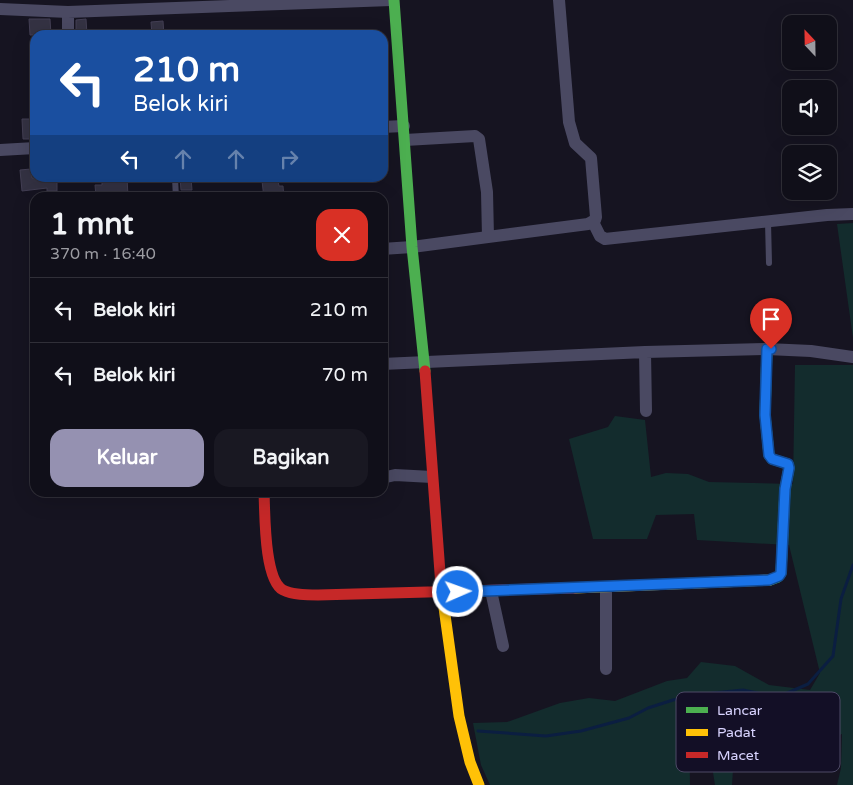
<!DOCTYPE html>
<html lang="id">
<meta charset="utf-8">
<style>
:root{--surface:#100f19;--page:#191822;--text:#f1f3f6;--muted:#9c9ca2;--line:#302f38;--accent:#9591b1}
body{margin:0;font-family:"Varela Round",sans-serif;background:var(--page);color:var(--text);height:100vh;display:flex;flex-direction:column;font-size:19px;white-space:nowrap}
*{box-sizing:border-box;margin:0}
p{font-size:16px;color:var(--muted)}
.icon{flex:none;width:28px;height:28px;fill:none;stroke:currentColor;stroke-width:2;stroke-linecap:round;stroke-linejoin:round}
.map{position:relative;flex:1;overflow:hidden}
.side{position:absolute;left:30px;top:192px;width:358px;height:305px;display:flex;flex-direction:column;background:var(--surface);border-radius:15px;box-shadow:0 5px 20px #0002,0 0 0 1px var(--line)}
.side>*{flex:none}
.banner{position:absolute;left:30px;top:30px;width:358px;height:152px;border-radius:15px;box-shadow:0 5px 20px #0002,0 0 0 1px var(--line);background:#1a4fa0;color:#fff;overflow:hidden}
.needle{width:32px;rotate:338deg}
.tools{position:absolute;left:782px;top:15px;display:grid;gap:10px}
.tools a{display:grid;place-items:center;width:55px;height:55px;border-radius:10px;background:var(--surface);box-shadow:0 5px 20px #0002,0 0 0 1px var(--line);font-size:25px}
.pin{position:absolute;display:grid;place-items:center;width:42px;height:42px;color:#fff;margin:-51px -21px;border-radius:50% 50% 50% 0;rotate:-45deg;box-shadow:0 0 5px #0007}
.pin .icon{rotate:45deg}
.me{position:absolute;width:55px;margin:-28px;rotate:88deg;stroke-linejoin:round;filter:drop-shadow(0 0 4px #0008)}
.turn{display:flex;align-items:center;gap:18px;height:105px;padding:0 20px;font-size:22px}
.turn .icon{width:65px;height:65px;stroke-width:2.5}
.turn b{display:block;font-size:35px;line-height:42px}
.lanes{display:flex;align-items:center;height:48px;padding:0 20px;background:#0003;justify-content:center;gap:25px;direction:ltr}
.lanes .off{opacity:.35}
.round{display:grid;place-items:center;flex:none;width:52px;height:52px;border-radius:15px;background:var(--page)}
.overview{display:flex;align-items:center;justify-content:space-between;height:85px;padding:0 20px}
h1{font-size:30px;font-weight:700;line-height:38px}
.action{display:flex;gap:10px;margin-top:auto;padding:10px 20px}
.action a{flex:1;height:58px;border-radius:15px;background:var(--accent);color:#fff;font-size:20px;font-weight:700;line-height:58px;text-align:center}
.action a+a{background:var(--page);color:var(--text)}
ul{padding:0;list-style:none}
li{display:flex;align-items:center;gap:15px;height:65px;padding:0 20px;border-top:1px solid var(--line)}
li div{flex:1}
li b{display:block;font-size:19px}
li em{font-style:normal}
.map>svg:first-child{display:block}
.green{fill:#132c2d}
.lines{fill:none;stroke-linecap:round;stroke-linejoin:round}
.stream{stroke:#0b1e41;stroke-width:3}
.building{fill:#343243;stroke:#433f54}
.lane{stroke:#4a4962;stroke-width:6}
.street{stroke:#4a4962;stroke-width:12}
.fast{stroke:#4caf50;stroke-width:11}
.slow{stroke:#ffc107;stroke-width:11}
.jam{stroke:#c62828;stroke-width:11}
.route-casing{stroke:#114b97;stroke-width:12}
.route{stroke:#1a73e8;stroke-width:9}
.key{fill:#130f26;stroke:#4e4a67;stroke-width:1}
.key-label{font-size:14px;fill:#d9d4ff}
</style>
<div class="map">
<svg width="853" height="785" viewBox="0 0 853 785">
<rect width="100%" height="100%" fill="#161421"/>
<path class="green" d="M 853,223 L 853,338 L 837,224 Z
M 795,365 L 853,365 L 853,785 L 837,785 L 841,768 L 842,734 L 801,753 L 734,754 L 732,785 L 715,785 L 705,722 L 689,727 L 690,785 L 490,785 L 481,765 L 473,723 L 507,722 L 560,703 L 589,698 L 615,701 L 667,681 L 687,678 L 701,662 L 735,666 L 769,685 L 810,690 L 820,673 L 789,545 L 697,540 L 694,514 L 656,515 L 647,539 L 593,539 L 569,439 L 608,427 L 615,416 L 645,420 L 651,477 L 666,473 L 688,474 L 709,482 L 793,484 Z"/>
<g class="lines">
<path class="stream" d="M 478,731 L 546,736 L 581,731 L 629,718 L 648,708 L 673,700 L 713,693 L 743,690 L 778,697 L 808,684 L 833,656 L 841,599 L 853,565"/>
</g>
<path class="building" d="M 29,19 L 50,19 L 51,35 L 30,35 Z
M 86,19 L 87,35 L 76,35 L 76,20 Z
M 163,21 L 164,35 L 152,35 L 151,22 Z
M 22,119 L 31,119 L 32,139 L 23,139 Z
M 31,169 L 32,178 L 57,178 L 57,191 L 47,191 L 47,188 L 22,191 L 20,170 Z
M 119,178 L 127,178 L 128,196 L 96,196 L 95,185 L 102,185 L 102,179 L 119,179 Z
M 180,178 L 191,178 L 192,190 L 181,190 Z
M 278,180 L 279,186 L 283,186 L 284,198 L 264,198 L 262,181 Z"/>
<g class="lines">
<path class="lane" d="M 175,178 L 176,198
M 768,222 L 769,263
M 771,348 L 774,310"/>
<path class="street" d="M 0,9 L 68,12 L 391,0
M 68,12 L 68,35
M 382,127 L 404,126
M 0,150 L 35,148
M 593,222 L 600,236 L 605,239 L 827,215 L 853,214
M 488,237 L 588,224 L 595,220 L 596,217 L 591,158 L 575,143 L 569,122 L 559,0
M 382,249 L 412,247 L 488,237 L 487,192 L 479,139 L 475,136 L 405,140
M 645,352 L 646,411
M 382,364 L 645,352 L 767,349 L 811,351 L 853,357
M 382,478 L 395,475 L 432,477
M 491,591 L 503,646
M 606,669 L 606,587"/>
<path class="fast" d="M 394,0 L 412,247 L 425,371
M 767,349 L 765,415 L 769,455 L 772,459 L 788,464 L 789,468 L 785,489 L 781,573 L 778,577 L 770,580"/>
<path class="slow" d="M 441,586 L 459,716 L 470,762 L 479,785
M 575,588 L 770,580"/>
<path class="jam" d="M 425,371 L 441,586
M 264,492 C 265,513 264,580 283,590 C 293,595 307,595 318,595 L 575,588"/>
</g>
<g class="lines">
<g class="route-casing">
<path id="route" d="M 458,592 L 769,580 L 779,576 L 781,573 L 785,489 L 789,468 L 788,464 L 772,459 L 769,455 L 765,415 L 767,349 L 771,349"/>
</g>
<use href="#route" class="route"/>
</g>
<rect x="676" y="692" width="164" height="80" rx="8" class="key"/>
<rect x="686" y="707" width="22" height="6" fill="#4caf50"/>
<rect x="686" y="729" width="22" height="7" fill="#ffc107"/>
<rect x="686" y="752" width="22" height="6" fill="#c62828"/>
<g class="key-label">
<text x="717" y="715">Lancar</text>
<text x="717" y="737">Padat</text>
<text x="717" y="760">Macet</text>
</g>
</svg>
<div class="tools">
<a><svg class="needle" viewBox="-14 -14 28 28"><path d="M0-13l5 13h-10z" fill="#e53935"/><path d="M0 13l5-13h-10z" fill="#9c9ca2"/></svg></a>
<a><svg class="icon" aria-label="sound" viewBox="0 0 24 24"><path d="M4 9h4l5-4v14l-5-4H4zM17 9q2 3 0 6"/></svg></a>
<a><svg class="icon" aria-label="layers" viewBox="0 0 24 24"><path d="M12 4l9 5-9 5-9-5zM3 14l9 5 9-5"/></svg></a>
</div>
<div class="pin" style="left:771px;top:349px;background:#d93025"><svg class="icon" aria-label="arrive" viewBox="0 0 24 24"><path d="M6 21V4h12l-3 4 3 4H6"/></svg></div>
<svg class="me" style="left:458px;top:592px" viewBox="-20 -20 40 40"><circle r="17" fill="#1a73e8" stroke="#fff" stroke-width="3"/><path d="M0-11L8 9 0 5-8 9z" fill="#fff"/></svg>
<div class="banner">
<div class="turn"><svg class="icon" aria-label="left" viewBox="0 0 24 24"><path d="M17 20v-9H6M10 6l-5 5 5 5"/></svg><div><b>210 m</b>Belok kiri</div></div>
<div class="lanes"><svg class="icon" aria-label="left" viewBox="0 0 24 24"><path d="M17 20v-9H6M10 6l-5 5 5 5"/></svg><svg class="icon off" aria-label="ahead" viewBox="0 0 24 24"><path d="M12 20V5M6 11l6-6 6 6"/></svg><svg class="icon off" aria-label="ahead" viewBox="0 0 24 24"><path d="M12 20V5M6 11l6-6 6 6"/></svg><svg class="icon off" aria-label="right" viewBox="0 0 24 24"><path d="M7 20v-9h11M14 6l5 5-5 5"/></svg></div>
</div>
<section class="side">
<div class="overview"><div><h1>1 mnt</h1><p>370 m · 16:40</p></div><a class="round" style="background:#d93025;color:#fff"><svg class="icon" aria-label="close" viewBox="0 0 24 24"><path d="M6 6l12 12M18 6L6 18"/></svg></a></div>
<ul>
<li><svg class="icon" aria-label="left" viewBox="0 0 24 24"><path d="M17 20v-9H6M10 6l-5 5 5 5"/></svg><div><b>Belok kiri</b></div><em>210 m</em></li>
<li><svg class="icon" aria-label="left" viewBox="0 0 24 24"><path d="M17 20v-9H6M10 6l-5 5 5 5"/></svg><div><b>Belok kiri</b></div><em>70 m</em></li>
</ul>
<div class="action"><a>Keluar</a><a>Bagikan</a></div>
</section>
</div>
